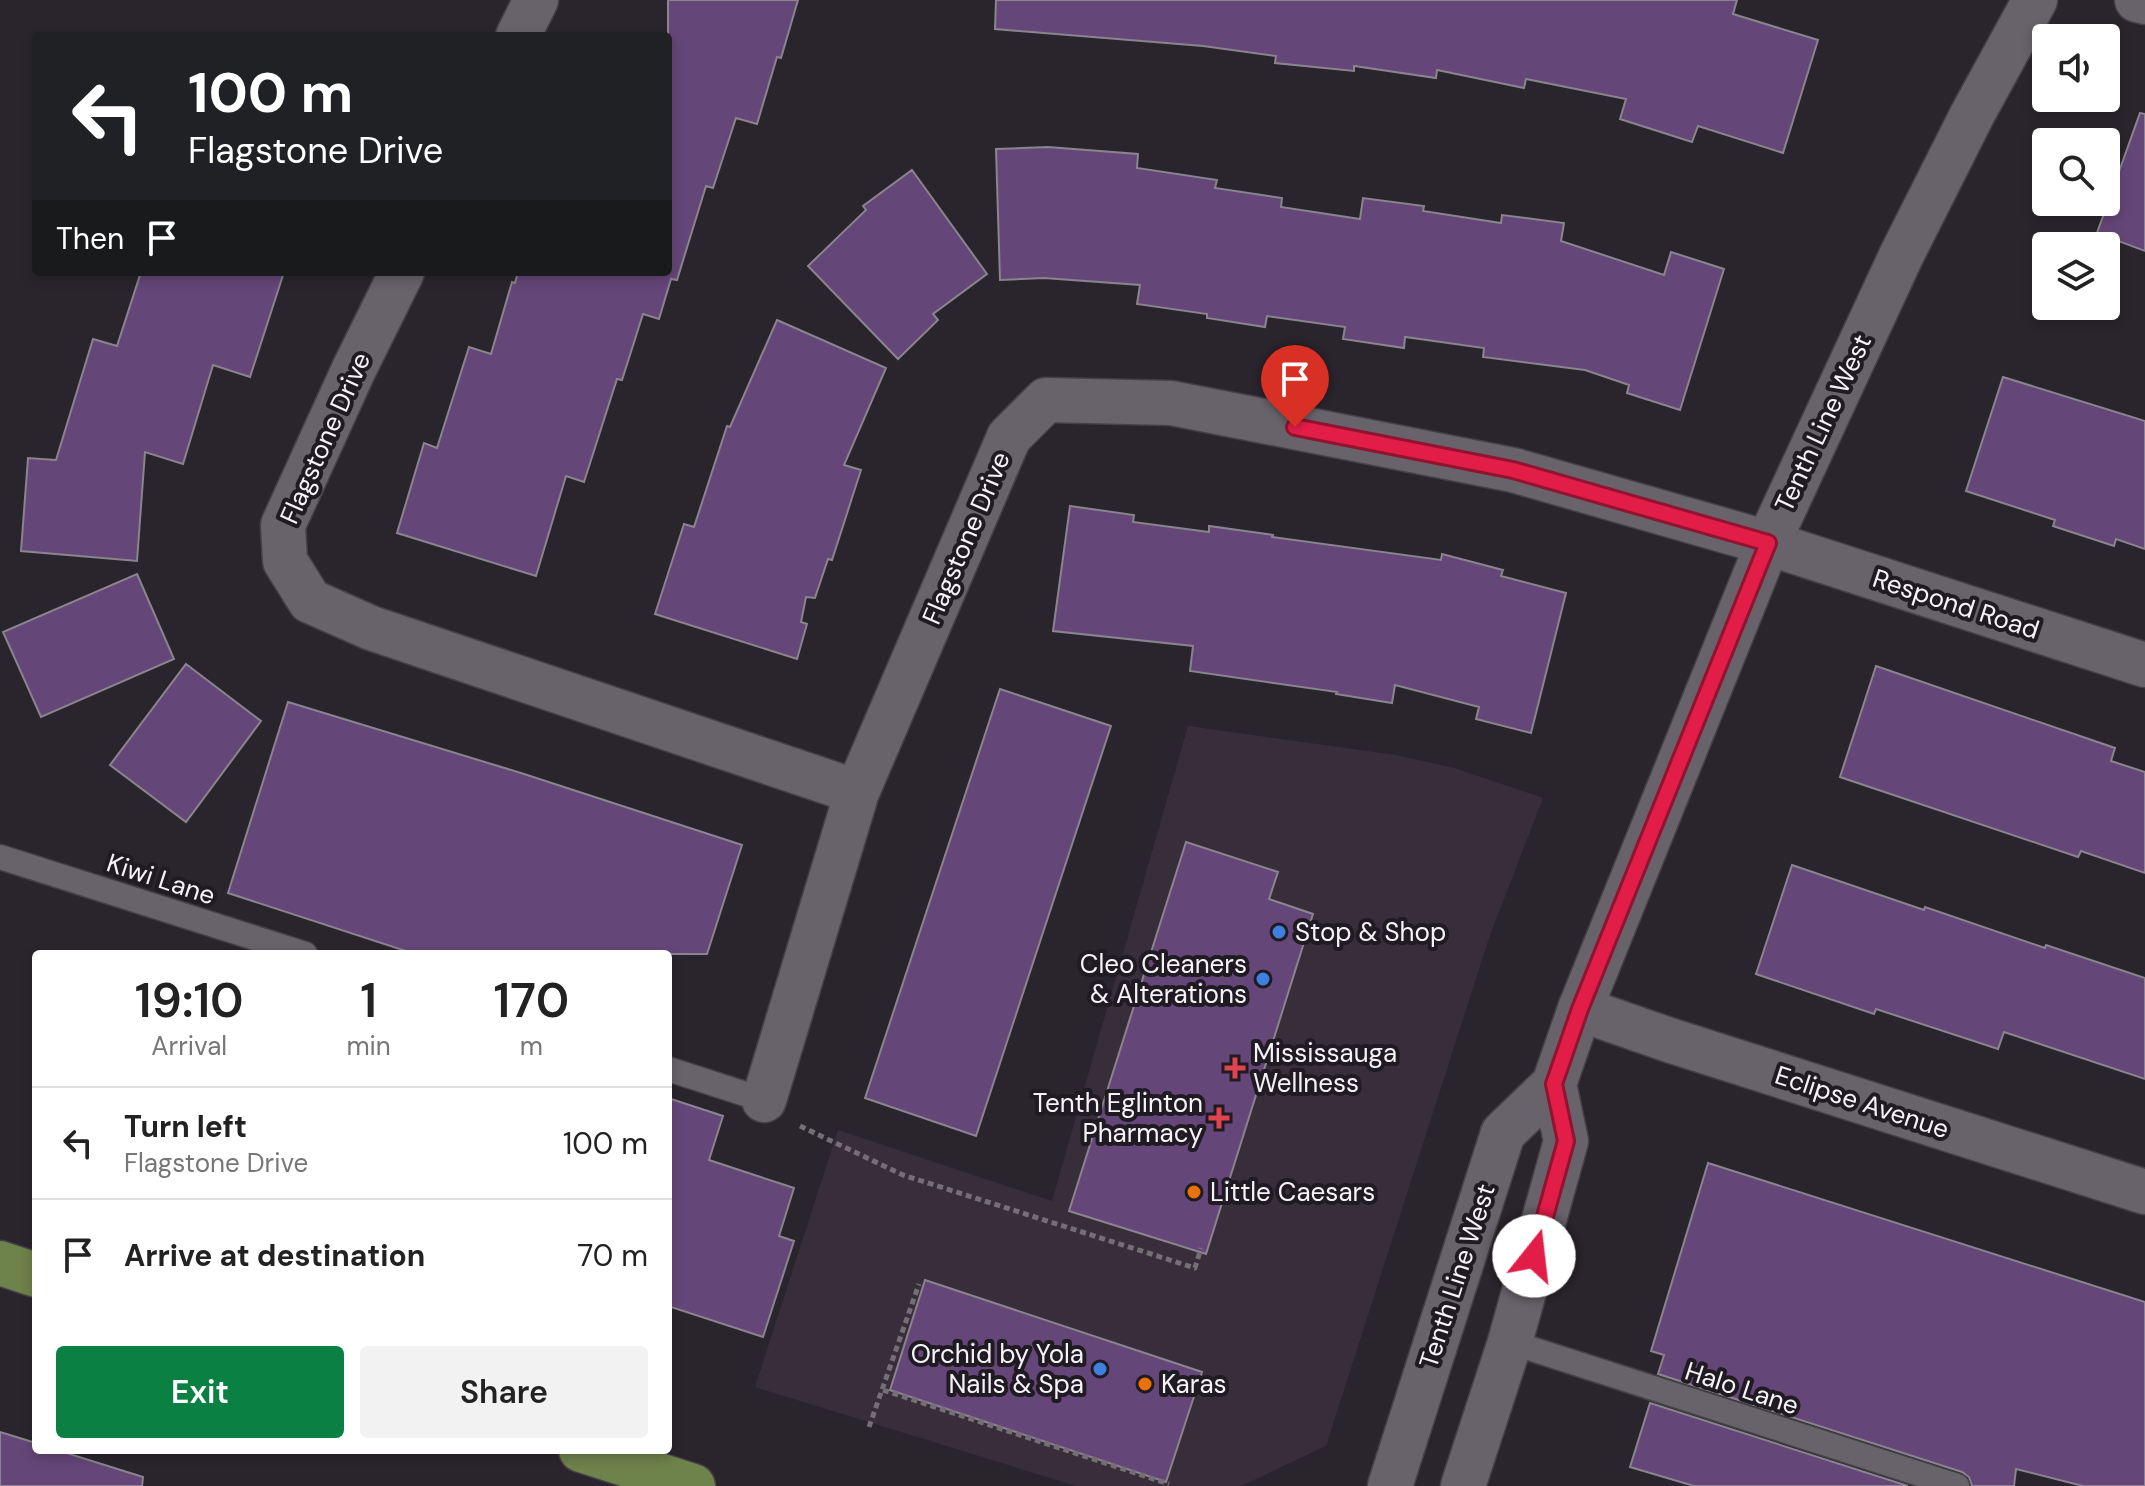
<!DOCTYPE html>
<style>
:root{--surface:#fff;--page:#f2f2f2;--text:#222;--muted:#767676;--line:#e0e0e0;--accent:#0b8043}
body{margin:0;font-family:"DM Sans",sans-serif;background:var(--page);color:var(--text);height:100vh;display:flex;flex-direction:column;font-size:30px;white-space:nowrap}
*{box-sizing:border-box;margin:0}
p{font-size:26px;color:var(--muted)}
.icon{flex:none;width:44px;height:44px;fill:none;stroke:currentColor;stroke-width:2;stroke-linecap:round;stroke-linejoin:round}
.map{position:relative;flex:1;overflow:hidden}
.panel{position:absolute;left:32px;top:950px;width:640px;height:504px;display:flex;flex-direction:column;background:var(--surface);border-radius:8px;box-shadow:0 4px 12px #0003}
.panel>*{flex:none}
.top-card{position:absolute;left:32px;top:32px;width:640px;height:244px;border-radius:8px;box-shadow:0 4px 12px #0003;background:#202124;color:#fff;overflow:hidden}
.fabs{position:absolute;left:2032px;top:24px;display:grid;gap:16px}
.fabs a{display:grid;place-items:center;width:88px;height:88px;border-radius:8px;background:var(--surface);box-shadow:0 4px 12px #0003;font-size:40px}
.pin{position:absolute;display:grid;place-items:center;width:68px;height:68px;color:#fff;margin:-82px -34px;border-radius:50% 50% 50% 0;rotate:-45deg;box-shadow:0 0 8px #0007}
.pin .icon{rotate:45deg}
.me{position:absolute;width:88px;margin:-44px;rotate:16deg;stroke-linejoin:round;filter:drop-shadow(0 0 6px #0008)}
.turn{display:flex;align-items:center;gap:28px;height:168px;padding:0 24px;font-size:36px}
.turn .icon{width:104px;height:104px;stroke-width:2.5}
.turn b{display:block;font-size:56px;line-height:68px}
.then{display:flex;align-items:center;height:76px;padding:0 24px;background:#0003;gap:16px;font-size:30px}
.eta{display:flex;justify-content:space-evenly;align-items:center;height:136px;text-align:center}
.eta b{font-size:48px;font-weight:600;line-height:56px}
.primary-button{display:flex;gap:16px;margin-top:auto;padding:16px 24px}
.primary-button a{flex:1;height:92px;border-radius:8px;background:var(--accent);color:#fff;font-size:32px;font-weight:600;line-height:92px;text-align:center}
.primary-button a+a{background:var(--page);color:var(--text)}
ul{padding:0;list-style:none}
li{display:flex;align-items:center;gap:24px;height:112px;padding:0 24px;border-top:2px solid var(--line)}
li div{flex:1}
li b{display:block;font-size:30px}
li em{font-style:normal}
.map>svg:first-child{display:block}
.built{fill:#372e3a}
.building{fill:#654678;stroke:#89848d;stroke-width:2}
.lines{fill:none;stroke-linecap:round;stroke-linejoin:round}
.lane-casing{stroke:#444046;stroke-width:27}
.street-casing{stroke:#444046;stroke-width:47}
.secondary-casing{stroke:#444046;stroke-width:47}
.primary-casing{stroke:#444046;stroke-width:47}
.path{stroke:#746f75;stroke-width:5;stroke-dasharray:6 4;stroke-linecap:butt}
.lane{stroke:#68626a;stroke-width:24}
.street{stroke:#68626a;stroke-width:44}
.secondary{stroke:#68626a;stroke-width:44}
.primary{stroke:#6e824b;stroke-width:44}
.route-casing{stroke:#92132f;stroke-width:20}
.route{stroke:#e11d48;stroke-width:14}
.shop-dot{fill:#3f7fe0;stroke:#201b22;stroke-width:3}
.health-dot{fill:#e0444e;stroke:#201b22;stroke-width:3}
.food-dot{fill:#e8710a;stroke:#201b22;stroke-width:3}
.labels{text-anchor:middle;dominant-baseline:central;stroke-width:8;stroke-linejoin:round;paint-order:stroke}
.street-label{font-size:26px;fill:#f6f2f7;stroke:#201b22}
.poi-label{font-size:26px;fill:#f6f2f7;stroke:#201b22;text-anchor:start}
</style>
<div class="map">
<svg width="2145" height="1486" viewBox="0 0 2145 1486">
<rect width="100%" height="100%" fill="#2a252c"/>
<path class="built" d="M 1188,726 L 1396,755 L 1454,768 L 1543,798 L 1489,938 L 1326,1446 L 1241,1486 L 1076,1486 L 755,1387 L 838,1130 L 1052,1201 Z"/>
<path class="building" d="M 668,0 L 798,0 L 781,58 L 777,57 L 757,124 L 736,118 L 713,188 L 706,186 L 677,280 L 671,279 L 659,319 L 643,314 L 622,380 L 617,379 L 584,482 L 566,476 L 536,576 L 397,533 L 424,443 L 437,448 L 469,347 L 491,354 L 512,282 L 515,283 L 518,272 L 668,272 Z
M 996,0 L 1737,0 L 1733,14 L 1818,40 L 1783,153 L 1698,126 L 1692,142 L 1620,119 L 1626,99 L 1526,79 L 1524,88 L 1437,70 L 1436,78 L 1354,66 L 1354,71 L 1275,63 L 1276,56 L 1203,46 L 995,29 Z
M 2140,113 L 2145,114 L 2145,251 L 2097,233 Z
M 1048,147 L 1138,154 L 1137,168 L 1217,180 L 1215,188 L 1282,198 L 1281,207 L 1360,219 L 1363,198 L 1424,206 L 1423,211 L 1501,223 L 1502,215 L 1564,223 L 1561,241 L 1664,275 L 1671,252 L 1724,269 L 1680,410 L 1627,393 L 1629,385 L 1585,370 L 1483,357 L 1484,348 L 1405,337 L 1404,348 L 1343,339 L 1345,327 L 1267,316 L 1265,327 L 1207,318 L 1207,314 L 1137,304 L 1140,285 L 1044,278 L 1000,280 L 996,149 Z
M 912,170 L 987,274 L 933,314 L 938,320 L 898,359 L 808,266 L 866,210 L 863,206 Z
M 141,272 L 284,272 L 250,377 L 213,365 L 183,464 L 145,452 L 137,561 L 21,551 L 28,458 L 56,460 L 93,339 L 117,346 Z
M 777,320 L 886,368 L 844,465 L 861,470 L 832,560 L 828,559 L 815,598 L 806,597 L 801,622 L 807,624 L 797,659 L 655,614 L 684,524 L 694,527 L 727,426 L 730,427 Z
M 2003,377 L 2145,421 L 2145,549 L 2116,539 L 2114,546 L 2053,526 L 2055,520 L 1966,491 Z
M 1070,506 L 1134,515 L 1133,522 L 1209,532 L 1209,526 L 1273,535 L 1272,537 L 1441,560 L 1442,554 L 1503,570 L 1501,576 L 1566,593 L 1531,733 L 1476,719 L 1479,707 L 1395,685 L 1392,703 L 1336,694 L 1337,692 L 1190,671 L 1193,646 L 1053,631 Z
M 137,574 L 174,659 L 41,717 L 3,632 Z
M 186,664 L 261,721 L 186,822 L 110,765 Z
M 1876,666 L 2115,748 L 2111,761 L 2145,772 L 2145,873 L 2081,851 L 2078,857 L 1840,777 Z
M 1000,689 L 1111,726 L 976,1136 L 865,1098 Z
M 288,702 L 521,773 L 742,845 L 707,954 L 415,954 L 228,893 Z
M 1186,842 L 1278,872 L 1269,899 L 1313,914 L 1206,1254 L 1069,1211 Z
M 1792,865 L 1924,910 L 1925,907 L 2045,948 L 2046,945 L 2145,978 L 2145,1079 L 2004,1032 L 1998,1049 L 1876,1009 L 1874,1014 L 1756,974 Z
M 668,1098 L 723,1116 L 709,1160 L 794,1188 L 779,1236 L 794,1241 L 763,1337 L 668,1306 Z
M 1708,1163 L 2145,1302 L 2145,1486 L 2083,1486 L 2016,1469 L 2014,1486 L 1972,1486 L 1969,1477 L 1962,1472 L 1658,1374 L 1664,1355 L 1651,1351 Z
M 925,1280 L 1202,1372 L 1166,1482 L 890,1390 Z
M 1650,1403 L 1908,1486 L 1694,1486 L 1630,1467 Z
M 0,1432 L 36,1443 L 36,1450 L 57,1450 L 143,1477 L 142,1486 L 0,1486 Z"/>
<g class="lines">
<g class="lane-casing">
<path id="lane" d="M 0,857 L 305,954
M 668,1069 L 764,1100
M 1510,1342 L 1957,1486"/>
</g>
<g class="street-casing">
<path id="street" d="M 518,36 L 536,0
M 402,272 L 354,369 L 283,525 L 285,561 L 310,601 L 371,628 L 857,792
M 1580,1009 L 1669,1040 L 2145,1192
M 764,1100 L 857,792 L 1009,437 L 1046,400 L 1171,403 L 1513,470 L 1768,543 L 2145,665"/>
</g>
<g class="secondary-casing">
<path id="secondary" d="M 2137,0 L 2145,2
M 1390,1486 L 1503,1133 L 1554,1084 L 1580,1009 L 1768,543 L 1901,256 L 1972,115 L 2035,0
M 1463,1486 L 1510,1342 L 1566,1141 L 1554,1084"/>
</g>
<g class="primary-casing">
<path id="primary" d="M 0,1263 L 36,1275
M 581,1450 L 693,1486"/>
</g>
<path class="path" d="M 800,1126 L 903,1175 L 1195,1268 L 1201,1248
M 883,1390 L 1169,1484
M 869,1427 L 919,1284"/>
<use href="#lane" class="lane"/>
<use href="#street" class="street"/>
<use href="#secondary" class="secondary"/>
<use href="#primary" class="primary"/>
</g>
<g class="lines">
<g class="route-casing">
<path id="route" d="M 1295,427 L 1513,470 L 1768,543 L 1580,1009 L 1554,1084 L 1566,1141 L 1534,1256"/>
</g>
<use href="#route" class="route"/>
</g>
<g class="shop-dot">
<circle cx="1279" cy="932" r="8"/>
<circle cx="1263" cy="979" r="8"/>
<circle cx="1100" cy="1369" r="8"/>
</g>
<g class="health-dot">
<path d="M1231 1056h8v8h8v8h-8v8h-8v-8h-8v-8h8z"/>
<path d="M1215 1106h8v8h8v8h-8v8h-8v-8h-8v-8h8z"/>
</g>
<g class="food-dot">
<circle cx="1194" cy="1192" r="8"/>
<circle cx="1145" cy="1384" r="8"/>
</g>
<g class="labels">
<g class="street-label">
<text transform="translate(1823 423) rotate(-65)">Tenth Line West</text>
<text transform="translate(325 438) rotate(-66)">Flagstone Drive</text>
<text transform="translate(966 538) rotate(-67)">Flagstone Drive</text>
<text transform="translate(1956 604) rotate(18)">Respond Road</text>
<text transform="translate(161 879) rotate(18)">Kiwi Lane</text>
<text transform="translate(1862 1102) rotate(18)">Eclipse Avenue</text>
<text transform="translate(1457 1276) rotate(-72)">Tenth Line West</text>
<text transform="translate(1742 1388) rotate(18)">Halo Lane</text>
</g>
<g class="poi-label">
<text x="1295" y="932">Stop &amp; Shop</text>
<text x="1247" y="964" text-anchor="end">Cleo Cleaners<tspan x="1247" dy="30">&amp; Alterations</tspan></text>
<text x="1253" y="1053">Mississauga<tspan x="1253" dy="30">Wellness</tspan></text>
<text x="1203" y="1103" text-anchor="end">Tenth Eglinton<tspan x="1203" dy="30">Pharmacy</tspan></text>
<text x="1210" y="1192">Little Caesars</text>
<text x="1084" y="1354" text-anchor="end">Orchid by Yola<tspan x="1084" dy="30">Nails &amp; Spa</tspan></text>
<text x="1161" y="1384">Karas</text>
</g>
</g>
</svg>
<div class="fabs">
<a><svg class="icon" aria-label="sound" viewBox="0 0 24 24"><path d="M4 9h4l5-4v14l-5-4H4zM17 9q2 3 0 6"/></svg></a>
<a><svg class="icon" aria-label="search" viewBox="0 0 24 24"><circle cx="10" cy="10" r="6"/><path d="M15 15l6 6"/></svg></a>
<a><svg class="icon" aria-label="layers" viewBox="0 0 24 24"><path d="M12 4l9 5-9 5-9-5zM3 14l9 5 9-5"/></svg></a>
</div>
<div class="pin" style="left:1295px;top:427px;background:#d93025"><svg class="icon" aria-label="arrive" viewBox="0 0 24 24"><path d="M6 21V4h12l-3 4 3 4H6"/></svg></div>
<svg class="me" style="left:1534px;top:1256px" viewBox="-20 -20 40 40"><circle r="19" fill="#fff"/><path d="M0-13L10 11 0 6-10 11z" fill="#e11d48"/></svg>
<div class="top-card">
<div class="turn"><svg class="icon" aria-label="left" viewBox="0 0 24 24"><path d="M17 20v-9H6M10 6l-5 5 5 5"/></svg><div><b>100 m</b>Flagstone Drive</div></div>
<div class="then">Then<svg class="icon" aria-label="arrive" viewBox="0 0 24 24"><path d="M6 21V4h12l-3 4 3 4H6"/></svg></div>
</div>
<section class="panel">
<div class="eta">
<div><b>19:10</b><p>Arrival</p></div>
<div><b>1</b><p>min</p></div>
<div><b>170</b><p>m</p></div>
</div>
<ul>
<li><svg class="icon" aria-label="left" viewBox="0 0 24 24"><path d="M17 20v-9H6M10 6l-5 5 5 5"/></svg><div><b>Turn left</b><p>Flagstone Drive</p></div><em>100 m</em></li>
<li><svg class="icon" aria-label="arrive" viewBox="0 0 24 24"><path d="M6 21V4h12l-3 4 3 4H6"/></svg><div><b>Arrive at destination</b></div><em>70 m</em></li>
</ul>
<div class="primary-button"><a>Exit</a><a>Share</a></div>
</section>
</div>
